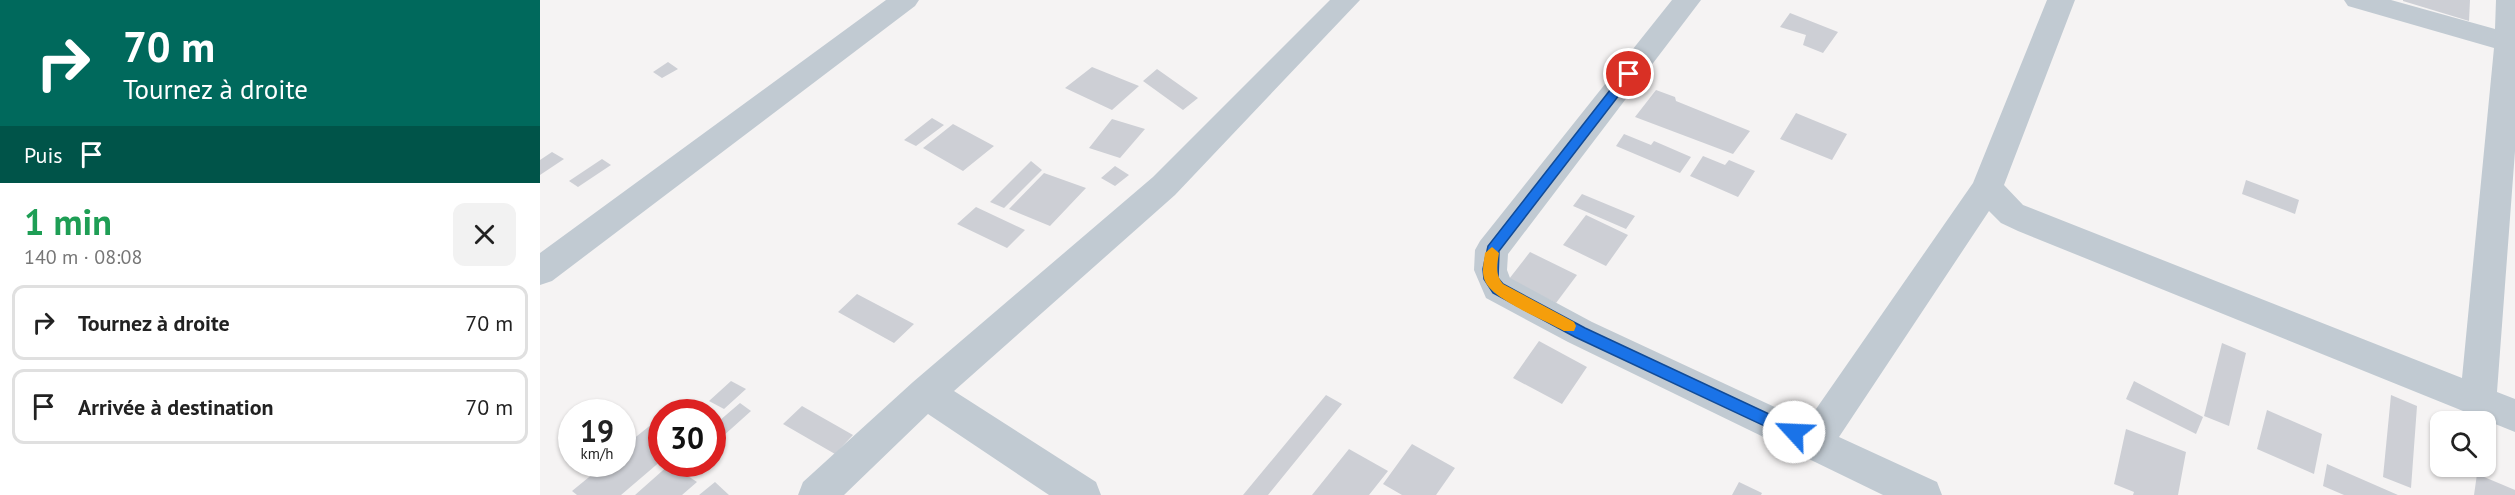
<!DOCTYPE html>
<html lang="fr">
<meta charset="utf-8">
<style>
:root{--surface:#fff;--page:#f2f2f2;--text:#222;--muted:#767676;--line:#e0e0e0}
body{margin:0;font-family:"PT Sans",sans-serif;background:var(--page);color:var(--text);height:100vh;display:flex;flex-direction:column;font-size:22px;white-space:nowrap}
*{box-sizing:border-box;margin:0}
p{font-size:20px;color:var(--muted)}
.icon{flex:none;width:33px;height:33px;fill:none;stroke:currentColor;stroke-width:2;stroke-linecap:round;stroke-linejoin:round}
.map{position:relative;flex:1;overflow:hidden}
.panel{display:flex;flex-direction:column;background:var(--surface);width:540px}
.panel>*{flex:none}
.top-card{background:#00695c;color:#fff;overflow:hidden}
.fabs{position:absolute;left:1890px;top:411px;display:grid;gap:12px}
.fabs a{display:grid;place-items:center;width:66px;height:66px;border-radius:12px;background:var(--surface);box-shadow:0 2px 4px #0004;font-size:30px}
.speed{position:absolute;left:18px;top:399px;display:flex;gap:12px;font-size:30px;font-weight:700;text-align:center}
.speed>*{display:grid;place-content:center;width:78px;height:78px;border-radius:50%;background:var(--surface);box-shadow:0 2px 4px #0004;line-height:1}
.speed small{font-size:15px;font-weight:400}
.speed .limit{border:9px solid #d22;background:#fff;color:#111}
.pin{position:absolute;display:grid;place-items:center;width:51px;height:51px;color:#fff;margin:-26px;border:3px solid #fff;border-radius:50%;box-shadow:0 2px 6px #0007}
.me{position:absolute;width:66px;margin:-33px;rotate:295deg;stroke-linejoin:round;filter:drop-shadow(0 0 4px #0008)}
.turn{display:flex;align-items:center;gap:21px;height:126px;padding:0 24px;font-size:27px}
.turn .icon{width:78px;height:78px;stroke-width:2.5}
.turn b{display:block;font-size:42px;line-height:51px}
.then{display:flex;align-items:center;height:57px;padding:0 24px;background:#0003;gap:12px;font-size:22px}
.round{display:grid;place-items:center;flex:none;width:63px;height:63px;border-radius:12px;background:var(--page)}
.head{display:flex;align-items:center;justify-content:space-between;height:102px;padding:0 24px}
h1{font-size:36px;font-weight:700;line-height:45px;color:#1e9e55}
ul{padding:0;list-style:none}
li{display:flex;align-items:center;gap:18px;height:75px;margin:0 12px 9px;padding:0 12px;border:3px solid var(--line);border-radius:12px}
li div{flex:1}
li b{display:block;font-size:22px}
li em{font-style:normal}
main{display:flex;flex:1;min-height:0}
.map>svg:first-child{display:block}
.building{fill:#cdcfd5}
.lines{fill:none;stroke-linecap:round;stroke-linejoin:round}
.minor{fill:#c1cad2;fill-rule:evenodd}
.route{fill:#1a73e8;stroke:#114b97;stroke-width:1.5}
.slow{fill:#f59e0b}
</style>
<main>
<section class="panel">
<div class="top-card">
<div class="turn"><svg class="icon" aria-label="right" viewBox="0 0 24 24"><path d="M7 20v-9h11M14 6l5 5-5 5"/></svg><div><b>70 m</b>Tournez à droite</div></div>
<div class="then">Puis<svg class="icon" aria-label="arrive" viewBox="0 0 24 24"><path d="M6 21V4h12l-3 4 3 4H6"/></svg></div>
</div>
<div class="head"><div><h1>1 min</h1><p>140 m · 08:08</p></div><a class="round"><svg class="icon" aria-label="close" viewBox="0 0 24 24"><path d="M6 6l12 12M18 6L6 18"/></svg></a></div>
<ul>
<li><svg class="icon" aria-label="right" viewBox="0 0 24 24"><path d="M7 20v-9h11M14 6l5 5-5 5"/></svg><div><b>Tournez à droite</b></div><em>70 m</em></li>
<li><svg class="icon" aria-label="arrive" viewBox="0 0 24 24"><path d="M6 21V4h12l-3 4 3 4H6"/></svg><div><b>Arrivée à destination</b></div><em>70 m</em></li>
</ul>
</section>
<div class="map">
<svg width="1975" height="495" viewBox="0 0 1975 495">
<rect width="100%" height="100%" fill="#f5f3f3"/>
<path class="building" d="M 1863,0 L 1930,0 L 1929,21 L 1863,1 Z
M 1250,13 L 1298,32 L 1283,53 L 1263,45 L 1266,35 L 1240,27 Z
M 128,62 L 138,69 L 122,78 L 113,72 Z
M 552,67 L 599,86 L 572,110 L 525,88 Z
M 617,69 L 658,98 L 643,110 L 603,81 Z
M 1116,90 L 1135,97 L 1136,101 L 1210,131 L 1193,154 L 1095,117 Z
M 1256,113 L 1307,134 L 1292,160 L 1240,139 Z
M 392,118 L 404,125 L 376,146 L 364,140 Z
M 572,119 L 605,129 L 580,158 L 549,148 Z
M 413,124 L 454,146 L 423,171 L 383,148 Z
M 1084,134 L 1111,145 L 1114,141 L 1151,157 L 1140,173 L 1076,146 Z
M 12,152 L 24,159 L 0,175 L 0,160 Z
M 1163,156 L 1185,165 L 1189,160 L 1215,171 L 1198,197 L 1150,176 Z
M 62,159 L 71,165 L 38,187 L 29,181 Z
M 491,161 L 502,170 L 464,208 L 450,202 Z
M 575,166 L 589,175 L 575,186 L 561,178 Z
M 504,173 L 546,188 L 510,226 L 469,209 Z
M 1706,180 L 1759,200 L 1755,214 L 1702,194 Z
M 1042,194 L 1095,216 L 1086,229 L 1033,206 Z
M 436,207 L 485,230 L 467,248 L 417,224 Z
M 1046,215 L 1088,235 L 1066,266 L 1023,245 Z
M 990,252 L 1037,275 L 1016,303 L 969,279 Z
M 317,294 L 374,324 L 354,343 L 298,312 Z
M 999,341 L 1047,367 L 1022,404 L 973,378 Z
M 1682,343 L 1706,353 L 1689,426 L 1664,416 Z
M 191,381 L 206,389 L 184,409 L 169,401 Z
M 1594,381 L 1663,417 L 1656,434 L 1586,399 Z
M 786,395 L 802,404 L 728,495 L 703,495 Z
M 1851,395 L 1877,406 L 1871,488 L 1843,477 Z
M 140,400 L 157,412 L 125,412 Z
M 200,403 L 211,411 L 172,446 L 172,427 Z
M 262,406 L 313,435 L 295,454 L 243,424 Z
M 1727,410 L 1782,434 L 1774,474 L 1717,449 Z
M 122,416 L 122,460 L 81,495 L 37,495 L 32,491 L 65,464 L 82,464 L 82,448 Z
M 1586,429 L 1646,452 L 1638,495 L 1593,495 L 1594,492 L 1574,484 Z
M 872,444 L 915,468 L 896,495 L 862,495 L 843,484 Z
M 809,449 L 848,471 L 829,495 L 772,495 Z
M 130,464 L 157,482 L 142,495 L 95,495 Z
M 1787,464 L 1858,495 L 1804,495 L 1783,486 Z
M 1937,474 L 1975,490 L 1975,495 L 1934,495 Z
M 175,482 L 189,495 L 159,495 Z
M 1199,482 L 1222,493 L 1221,495 L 1192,495 Z"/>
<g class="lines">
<path class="minor" d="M 346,0 L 379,0 L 375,6 L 12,281 L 0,285 L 0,253 Z
M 790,0 L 820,0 L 635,195 L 414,391 L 556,482 L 561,495 L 509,495 L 388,414 L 304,495 L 258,495 L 263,482 L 373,382 L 613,177 Z
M 1132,0 L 1161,0 L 968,254 L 967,270 L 970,278 L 1052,322 L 1267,422 L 1433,183 L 1507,0 L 1535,0 L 1464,185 L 1483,205 L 1922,378 L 1954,48 L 1808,6 L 1804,0 L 1851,0 L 1955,29 L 1956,0 L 1975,0 L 1975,151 L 1957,392 L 1975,399 L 1975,432 L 1478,231 L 1461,223 L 1449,211 L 1299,437 L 1397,482 L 1402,495 L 1343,495 L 1028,342 L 946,298 L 934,270 L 935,250 L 940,241 Z"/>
</g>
<path class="route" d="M 1089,70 L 1093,71 L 1093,77 L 959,251 L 958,278 L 963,284 L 1045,328 L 1259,428 L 1261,432 L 1259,437 L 1254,439 L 1248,437 L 1035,337 L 953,293 L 944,279 L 943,269 L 948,246 L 1085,71 Z"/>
<path class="slow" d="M 952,247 L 959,253 C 957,265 955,274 963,284 L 1034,322 L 1036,326 L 1034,331 L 1024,331 C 1005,320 953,300 945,281 C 941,272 944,262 945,253 Z"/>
</svg>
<div class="fabs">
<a><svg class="icon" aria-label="search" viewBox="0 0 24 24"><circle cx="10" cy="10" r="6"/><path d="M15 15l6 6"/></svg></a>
</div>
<div class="speed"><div>19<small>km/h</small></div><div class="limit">30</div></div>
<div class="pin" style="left:1089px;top:74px;background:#d93025"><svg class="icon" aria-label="arrive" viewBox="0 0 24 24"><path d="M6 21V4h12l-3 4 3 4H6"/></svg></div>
<svg class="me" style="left:1254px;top:432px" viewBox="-20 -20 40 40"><circle r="19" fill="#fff"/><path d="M0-13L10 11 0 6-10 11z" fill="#1a73e8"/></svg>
</div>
</main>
